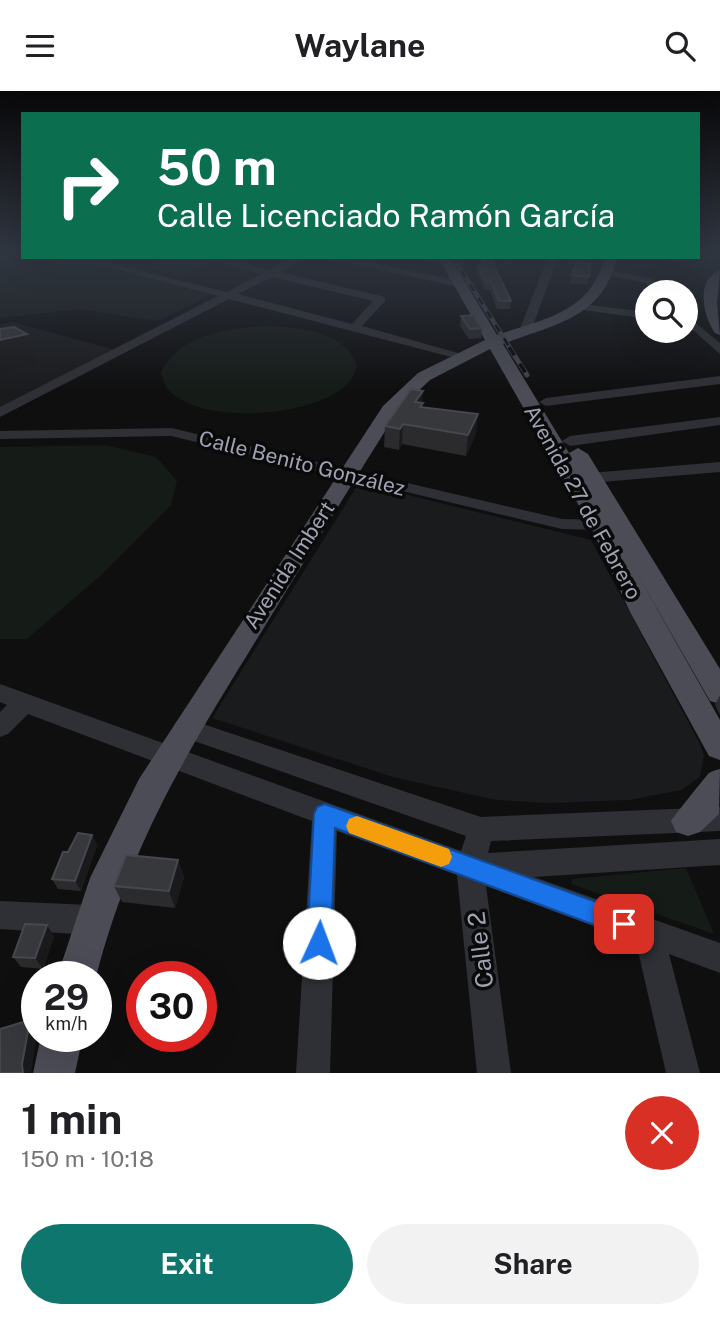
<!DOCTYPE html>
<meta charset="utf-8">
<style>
:root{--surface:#fff;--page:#f2f2f2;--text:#202124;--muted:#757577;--accent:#0f766e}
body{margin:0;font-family:"Public Sans",sans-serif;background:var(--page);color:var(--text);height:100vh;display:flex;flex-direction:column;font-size:26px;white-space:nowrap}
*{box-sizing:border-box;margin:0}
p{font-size:23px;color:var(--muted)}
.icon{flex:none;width:38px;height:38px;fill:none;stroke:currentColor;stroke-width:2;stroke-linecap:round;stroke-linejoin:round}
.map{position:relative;height:982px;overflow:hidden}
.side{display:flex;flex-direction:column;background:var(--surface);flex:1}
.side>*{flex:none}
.banner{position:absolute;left:21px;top:21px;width:679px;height:147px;border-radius:0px;box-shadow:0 7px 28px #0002;background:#0b6e4f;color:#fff;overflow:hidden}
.tools{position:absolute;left:635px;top:189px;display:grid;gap:14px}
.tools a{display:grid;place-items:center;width:63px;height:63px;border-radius:50%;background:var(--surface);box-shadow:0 7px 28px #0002;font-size:35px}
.speed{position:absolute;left:21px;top:870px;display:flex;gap:14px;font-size:35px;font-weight:700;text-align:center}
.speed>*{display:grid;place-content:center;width:91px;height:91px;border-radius:50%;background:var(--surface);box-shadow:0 7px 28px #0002;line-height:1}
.speed small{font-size:18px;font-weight:400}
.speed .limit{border:10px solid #d22;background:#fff;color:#111}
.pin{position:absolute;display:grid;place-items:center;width:60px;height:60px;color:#fff;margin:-30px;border-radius:14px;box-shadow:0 4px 10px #0006}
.me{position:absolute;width:77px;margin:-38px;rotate:2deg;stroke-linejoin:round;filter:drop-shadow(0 0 5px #0008)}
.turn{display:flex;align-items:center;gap:24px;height:147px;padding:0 21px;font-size:32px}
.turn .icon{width:91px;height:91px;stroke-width:2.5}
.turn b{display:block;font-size:49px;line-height:60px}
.round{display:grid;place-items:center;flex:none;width:74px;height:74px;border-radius:37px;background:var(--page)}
.summary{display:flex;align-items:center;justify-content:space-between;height:119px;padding:0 21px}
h1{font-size:42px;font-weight:700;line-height:52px}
.cta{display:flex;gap:14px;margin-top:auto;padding:14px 21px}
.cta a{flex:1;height:80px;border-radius:42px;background:var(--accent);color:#fff;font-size:28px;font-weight:700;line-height:80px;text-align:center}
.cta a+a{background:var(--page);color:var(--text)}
header{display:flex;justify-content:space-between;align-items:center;height:91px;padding:0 21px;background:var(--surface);font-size:32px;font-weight:700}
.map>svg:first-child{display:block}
.built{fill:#1a1b1d}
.green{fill:#151b17}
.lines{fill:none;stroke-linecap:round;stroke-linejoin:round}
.minor{fill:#2f3035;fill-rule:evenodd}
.major{fill:#4b4c55;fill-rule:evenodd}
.rail-far1-casing{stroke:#42434b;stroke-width:4.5}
.rail-casing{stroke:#42434b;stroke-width:5}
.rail-far1{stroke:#0a0a0b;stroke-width:2.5;stroke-dasharray:8;stroke-linecap:butt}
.rail{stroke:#0a0a0b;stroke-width:3.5;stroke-dasharray:10;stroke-linecap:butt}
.wall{fill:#2b2b2e}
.shaded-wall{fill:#1a1a1c}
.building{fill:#37383c;stroke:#47484f;stroke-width:2}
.route{fill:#1a73e8;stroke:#114b97;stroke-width:2}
.slow{fill:#f59e0b}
.labels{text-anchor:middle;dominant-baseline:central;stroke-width:7;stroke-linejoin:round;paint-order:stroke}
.street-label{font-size:21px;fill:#9ea2b2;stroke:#0a0a0b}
.near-street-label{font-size:24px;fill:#9ea2b2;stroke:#0a0a0b}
</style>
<header><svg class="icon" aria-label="menu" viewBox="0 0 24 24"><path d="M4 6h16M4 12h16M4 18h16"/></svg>Waylane<svg class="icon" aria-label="search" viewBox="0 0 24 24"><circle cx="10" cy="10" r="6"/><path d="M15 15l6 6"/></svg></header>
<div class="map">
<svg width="720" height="982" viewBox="0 0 720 982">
<rect width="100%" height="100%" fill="#0f0f10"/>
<path class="built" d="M 13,231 L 115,259 L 0,322 L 0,233 Z
M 359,392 L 591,449 L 700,653 L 704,665 L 700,686 L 681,699 L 629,709 L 549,712 L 496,709 L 393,686 L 212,627 Z"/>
<path class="green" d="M 0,163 L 23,163 L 23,166 L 103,166 L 94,171 L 214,202 L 158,230 L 79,218 L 0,227 Z
M 173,166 L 215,171 L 183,185 L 148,177 Z
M 266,235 C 300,237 345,239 357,275 C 355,280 353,287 350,290 C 320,327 197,336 167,297 C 164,293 163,286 161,282 C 179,242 228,238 266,235 Z
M 105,354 L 156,366 L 177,390 L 171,414 L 99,486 L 27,548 L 0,548 L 0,356 Z
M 686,777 L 714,843 L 571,793 L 572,788 Z"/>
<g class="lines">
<path class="minor" d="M 196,166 L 215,166 L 269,179 L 294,166 L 307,166 L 280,181 L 385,206 L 385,210 L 362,235 L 465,264 L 459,268 L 229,208 L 0,326 L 0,316 L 218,205 L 100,174 L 100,170 L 227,201 L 261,183 ZM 272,186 L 373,210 L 352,233 L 238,203 Z
M 322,166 L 343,166 L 477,193 L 459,196 Z
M 421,166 L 442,166 L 451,170 L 446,173 Z
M 548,166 L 558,166 L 531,240 L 521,243 L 519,240 Z
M 607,178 L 653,188 L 665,201 L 654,201 L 645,192 L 603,183 L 603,179 Z
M 581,213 L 648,221 L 648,228 L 577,218 L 575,216 Z
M 686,224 L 720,252 L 720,263 L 686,233 Z
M 720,285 L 720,293 L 546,315 L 539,311 L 546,307 Z
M 720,326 L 720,334 L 570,355 L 562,350 L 570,345 Z
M 171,337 L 562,428 L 601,429 L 610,434 L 601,439 L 562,438 L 171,345 L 0,348 L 0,340 Z
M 720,371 L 720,381 L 578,393 L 570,388 L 578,383 Z
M 0,593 L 461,760 L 466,745 L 177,644 L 173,637 L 177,630 L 185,627 L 481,726 L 720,716 L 720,740 L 491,750 L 488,762 L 720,748 L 720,774 L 534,786 L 720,852 L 720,882 L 669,863 L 700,982 L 666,982 L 636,851 L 486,795 L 511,982 L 477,982 L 457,784 L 337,740 L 330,982 L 296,982 L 312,730 L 28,623 L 8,643 L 0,646 L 0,621 L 7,614 L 0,611 Z
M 0,810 L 90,814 L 100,819 L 105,829 L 100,839 L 90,844 L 0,838 Z"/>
<path class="major" d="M 438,166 L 450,166 L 497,244 C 546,227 590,222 605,166 L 617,166 C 603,228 554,233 503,253 L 569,362 L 578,357 L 588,363 L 720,578 L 720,613 L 710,610 L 635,479 L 720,629 L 720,669 L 709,665 L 630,521 L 590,434 L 490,258 L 430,289 L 399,318 C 355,388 311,459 268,530 C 194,650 132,747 96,886 L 57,886 L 90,787 L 139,688 L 383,315 L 418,282 L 485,249 Z
M 720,179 L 717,211 L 720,244 L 715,242 C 703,225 695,189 720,179 Z
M 720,678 L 719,723 L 700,741 L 688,745 L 676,741 L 671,730 C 673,726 707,684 709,682 C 712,680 716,679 720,678 Z
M 41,945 L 83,945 L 75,982 L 33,982 Z"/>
<g class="rail-far1-casing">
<path id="rail-far1" d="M 453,166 L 510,257"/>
</g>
<g class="rail-casing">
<path id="rail" d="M 509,256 L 527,284"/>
</g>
<use href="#rail-far1" class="rail-far1"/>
<use href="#rail" class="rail"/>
</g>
<path class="wall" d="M 481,166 L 490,166 L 511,210 L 510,218 L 497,218 L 490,199 L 485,199 L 477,182 L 478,175 L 481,175 Z
M 591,173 L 587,193 L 570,192 L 572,184 Z
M 461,225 L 482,237 L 481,247 L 469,248 L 460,235 Z
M 422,312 L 423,316 L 476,343 L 466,365 L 402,353 L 399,359 L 384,356 L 385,335 Z
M 720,604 L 720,624 L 715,614 Z
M 92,744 L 97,754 L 81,800 L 58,798 L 52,788 L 68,761 Z
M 178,769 L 184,786 L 175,817 L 122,811 L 114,795 Z
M 54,845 L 43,878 L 21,876 L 13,866 Z"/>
<path class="shaded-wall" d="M 27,243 L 36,273 L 6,280 L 5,284 L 0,284 L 0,249 Z
M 423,300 L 422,313 L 423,312 L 422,332 L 415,311 Z
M 478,323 L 476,343 L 466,365 L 468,344 Z
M 403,333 L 402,353 L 399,359 L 400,338 Z
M 92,744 L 97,754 L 81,800 L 75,790 Z
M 178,769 L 184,786 L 175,817 L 169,800 Z
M 47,834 L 54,845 L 43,878 L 35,867 Z
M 30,929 L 37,936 L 37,945 L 31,982 L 23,982 L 22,973 Z"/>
<path class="building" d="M 482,166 L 490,166 L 511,210 L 499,210 L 491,191 L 486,191 L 478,175 L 485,175 Z
M 576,171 L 591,173 L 589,186 L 572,184 Z
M 473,224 L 482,237 L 470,238 L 461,225 Z
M 14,236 L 27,243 L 0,249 L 0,238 Z
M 411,298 L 423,300 L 415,311 L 423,312 L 420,316 L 478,323 L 468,344 L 403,333 L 400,338 L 385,335 Z
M 78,742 L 92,744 L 75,790 L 52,788 L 63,761 L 68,761 Z
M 126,764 L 178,769 L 169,800 L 114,795 Z
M 25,833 L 47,834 L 35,867 L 13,866 Z
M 30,929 L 22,973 L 23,982 L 0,982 L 0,938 Z"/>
<linearGradient id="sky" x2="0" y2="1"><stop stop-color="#080809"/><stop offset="0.54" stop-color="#313742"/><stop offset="1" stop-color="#313742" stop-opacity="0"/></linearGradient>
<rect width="720" height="300" fill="url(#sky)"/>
<path class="route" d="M 325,713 L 624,821 L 632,824 L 636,833 L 632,841 L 624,845 L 335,737 L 331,852 L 328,861 L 319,865 L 310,861 L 307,852 L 314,723 L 317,716 Z"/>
<path class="slow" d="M 357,725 L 449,758 L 452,766 L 449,773 L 441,776 L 349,742 L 346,735 L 349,728 Z"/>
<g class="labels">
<g class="street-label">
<text transform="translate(302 372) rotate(14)">Calle Benito González</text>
<text transform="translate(583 411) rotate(61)">Avenida 27 de Febrero</text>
<text transform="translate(289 474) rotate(-57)">Avenida Imbert</text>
</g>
<g class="near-street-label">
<text transform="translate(480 859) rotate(-97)">Calle 2</text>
</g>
</g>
</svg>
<div class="tools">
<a><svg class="icon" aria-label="search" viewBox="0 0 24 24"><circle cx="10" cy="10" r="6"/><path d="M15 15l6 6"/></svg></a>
</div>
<div class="speed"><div>29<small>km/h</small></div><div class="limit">30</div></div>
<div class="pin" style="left:624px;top:833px;background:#d93025"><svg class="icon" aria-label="arrive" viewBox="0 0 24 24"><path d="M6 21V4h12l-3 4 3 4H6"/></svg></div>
<svg class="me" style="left:319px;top:852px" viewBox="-20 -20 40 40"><circle r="19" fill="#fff"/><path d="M0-13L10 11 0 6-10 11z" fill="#1a73e8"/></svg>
<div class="banner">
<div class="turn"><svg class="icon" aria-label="right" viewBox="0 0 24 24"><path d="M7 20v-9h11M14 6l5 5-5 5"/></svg><div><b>50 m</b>Calle Licenciado Ramón García</div></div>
</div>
</div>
<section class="side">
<div class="summary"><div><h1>1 min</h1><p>150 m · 10:18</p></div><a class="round" style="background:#d93025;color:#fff"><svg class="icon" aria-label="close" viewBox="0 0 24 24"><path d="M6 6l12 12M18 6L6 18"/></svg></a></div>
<div class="cta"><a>Exit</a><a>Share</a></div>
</section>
